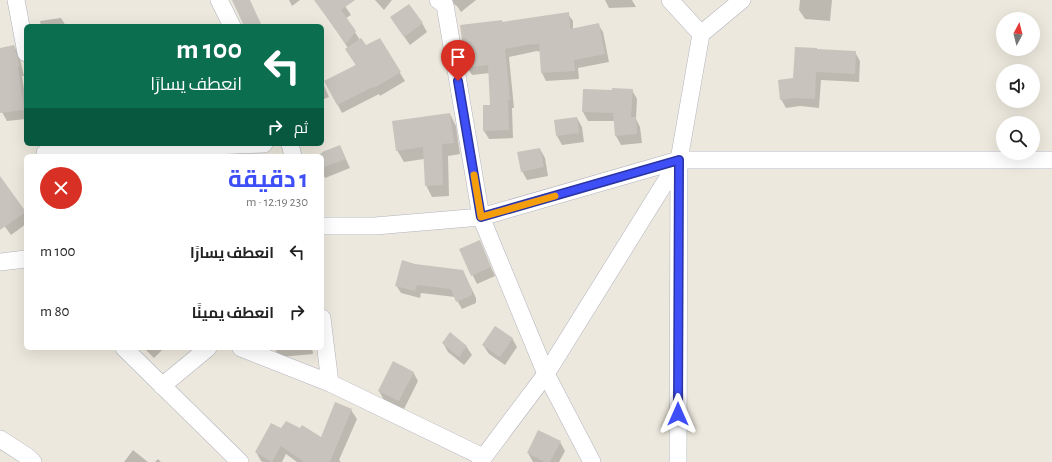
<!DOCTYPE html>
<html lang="ar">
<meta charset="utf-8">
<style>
:root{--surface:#fff;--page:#f2f2f2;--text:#222;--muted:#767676;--accent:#3f4ff8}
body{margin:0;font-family:"Alegreya Sans",Cairo,sans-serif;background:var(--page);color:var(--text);direction:rtl;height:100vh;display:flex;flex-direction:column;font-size:15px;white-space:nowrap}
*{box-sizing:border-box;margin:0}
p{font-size:13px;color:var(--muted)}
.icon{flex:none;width:22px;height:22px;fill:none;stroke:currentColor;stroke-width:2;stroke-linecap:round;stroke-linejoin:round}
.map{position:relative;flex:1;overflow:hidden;direction:ltr}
.panel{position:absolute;left:24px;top:154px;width:300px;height:196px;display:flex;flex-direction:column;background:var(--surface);border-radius:6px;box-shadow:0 4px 16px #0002;direction:rtl}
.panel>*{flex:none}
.banner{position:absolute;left:24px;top:24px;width:300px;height:122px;border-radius:6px;box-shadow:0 4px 16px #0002;direction:rtl;background:#0b6e4f;color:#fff;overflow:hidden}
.needle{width:26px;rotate:7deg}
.controls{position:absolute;left:996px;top:12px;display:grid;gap:8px}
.controls a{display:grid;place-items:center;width:44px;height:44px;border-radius:50%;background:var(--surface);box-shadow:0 4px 16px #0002;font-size:20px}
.pin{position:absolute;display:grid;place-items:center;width:34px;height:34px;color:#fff;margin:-41px -17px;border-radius:50% 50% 50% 0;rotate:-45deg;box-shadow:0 0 4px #0007}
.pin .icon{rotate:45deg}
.me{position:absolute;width:44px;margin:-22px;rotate:0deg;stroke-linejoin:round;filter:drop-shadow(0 0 3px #0008)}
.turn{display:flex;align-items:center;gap:14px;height:84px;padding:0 16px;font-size:18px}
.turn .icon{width:52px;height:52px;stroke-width:2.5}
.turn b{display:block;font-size:28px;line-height:34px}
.then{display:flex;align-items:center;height:38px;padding:0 16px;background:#0003;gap:8px;font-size:15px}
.round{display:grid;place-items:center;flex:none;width:42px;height:42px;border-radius:21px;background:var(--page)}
.head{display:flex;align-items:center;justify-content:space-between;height:68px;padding:0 16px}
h1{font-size:24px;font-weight:700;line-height:30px;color:var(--accent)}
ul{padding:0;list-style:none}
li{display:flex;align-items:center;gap:12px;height:60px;padding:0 16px}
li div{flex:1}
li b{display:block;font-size:15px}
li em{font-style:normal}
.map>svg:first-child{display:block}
.shadow{fill:#0003}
.building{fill:#c8c4bd}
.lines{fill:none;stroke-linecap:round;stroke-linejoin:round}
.minor-casing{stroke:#b1b2be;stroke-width:18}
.minor{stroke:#fff;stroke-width:17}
.route-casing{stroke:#2933a1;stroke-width:10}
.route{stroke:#3f4ff8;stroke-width:7}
.slow{stroke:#f59e0b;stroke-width:7}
</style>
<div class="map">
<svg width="1052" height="462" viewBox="0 0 1052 462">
<rect width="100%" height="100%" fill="#ede8dd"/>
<path class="shadow" d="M 289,0 L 300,0 L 292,6 Z
M 329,0 L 341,0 L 351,15 L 346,18 L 360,40 L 366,46 L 400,73 L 405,81 L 380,96 L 379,94 L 342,113 L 325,81 L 356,65 L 346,50 L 348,48 L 320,7 Z
M 375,0 L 392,0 L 384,10 Z
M 447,0 L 476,0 L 461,12 L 457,6 Z
M 605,0 L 632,0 L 636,7 L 609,8 Z
M 800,0 L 832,0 L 830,21 L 805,19 L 799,10 Z
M 568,14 L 573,21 L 573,29 L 598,24 L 603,32 L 609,62 L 578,68 L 579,79 L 546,81 L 542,73 L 541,52 L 537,51 L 509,57 L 514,108 L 512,108 L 513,138 L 489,139 L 484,131 L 491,106 L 489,73 L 472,75 L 467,67 L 502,21 L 503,23 Z
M 61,18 L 66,26 L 41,26 L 40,21 Z
M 391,18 L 422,23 L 427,32 L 410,45 Z
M 14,46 L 19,55 L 24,76 L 22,76 L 26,102 L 26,119 L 7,121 L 2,112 L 0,101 L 0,49 Z
M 855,52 L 860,61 L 859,82 L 821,80 L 819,108 L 800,106 L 786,108 L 781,99 L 794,79 Z
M 322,81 L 329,97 L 322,100 Z
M 632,90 L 637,99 L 636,119 L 640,127 L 642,143 L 621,145 L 616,136 L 614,121 L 588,121 L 583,112 Z
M 450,114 L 456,126 L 460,154 L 448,156 L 449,196 L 432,197 L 426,185 L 424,159 L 404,162 L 397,150 Z
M 577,118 L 582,127 L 584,142 L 562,145 L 557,136 Z
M 340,146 L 350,168 L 325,178 L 322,173 L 322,156 L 315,156 Z
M 540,149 L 545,158 L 548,176 L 527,180 L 522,171 Z
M 0,183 L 26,214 L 26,224 L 11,235 L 0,220 Z
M 479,241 L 495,276 L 477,284 L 460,250 Z
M 415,265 L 463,271 L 476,298 L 476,303 L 462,309 L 455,297 L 421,293 L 420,298 L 401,293 L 396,285 Z
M 512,338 L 517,347 L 505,365 L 489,354 L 483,345 Z
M 443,343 L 466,346 L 472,355 L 464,365 L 448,352 Z
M 144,348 L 164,348 L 154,358 Z
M 274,348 L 312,348 L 313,354 L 280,357 Z
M 413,372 L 418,381 L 404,409 L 384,400 L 379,391 Z
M 351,410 L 357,419 L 339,460 L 341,462 L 297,462 L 286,454 L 282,462 L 263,462 L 261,461 L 256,452 L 282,430 L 321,439 Z
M 560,442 L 565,451 L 559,462 L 533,462 L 528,453 Z
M 133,450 L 148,462 L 124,462 Z
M 158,459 L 161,462 L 155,462 Z"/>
<path class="building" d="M 232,0 L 250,0 L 262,26 L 244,26 Z
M 314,0 L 355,0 L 341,10 L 356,31 L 346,44 Z
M 409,4 L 423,23 L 404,37 L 390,17 Z
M 569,12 L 570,29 L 599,23 L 605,54 L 574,60 L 575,71 L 541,73 L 539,44 L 532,45 L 531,44 L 505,49 L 510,100 L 508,100 L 509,130 L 483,131 L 483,105 L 490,105 L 488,65 L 466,68 L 460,25 L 502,20 L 502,22 Z
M 361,38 L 366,45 L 380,38 L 401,72 L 374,88 L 373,87 L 337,105 L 324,81 L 356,65 L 345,49 Z
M 14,45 L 20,67 L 18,67 L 24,110 L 0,113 L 0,48 Z
M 795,47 L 817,48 L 817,49 L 856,51 L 855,74 L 816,72 L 815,99 L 794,98 L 780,100 L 778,80 L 793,78 Z
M 612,88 L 633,89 L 631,117 L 636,117 L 637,134 L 615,136 L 613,113 L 582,112 L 583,89 L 612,90 Z
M 450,113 L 454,143 L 442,144 L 443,185 L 425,186 L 423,147 L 396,151 L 392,121 Z
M 577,117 L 579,133 L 556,136 L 554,120 Z
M 340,145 L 346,159 L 322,168 L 322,152 Z
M 540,148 L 544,167 L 521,172 L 517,152 Z
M 0,176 L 26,212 L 0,230 Z
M 480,240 L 491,267 L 471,276 L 459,249 Z
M 402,260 L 415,264 L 463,270 L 472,290 L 472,295 L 456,302 L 451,289 L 417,285 L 415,291 L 395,286 Z
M 495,326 L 513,338 L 500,357 L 482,345 Z
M 450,332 L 467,346 L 459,357 L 442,343 Z
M 393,361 L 414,372 L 399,401 L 378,391 Z
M 335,402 L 352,409 L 330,462 L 304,462 L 281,446 L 272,462 L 255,452 L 271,423 L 281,428 L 286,421 L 300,428 L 302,425 L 321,437 Z
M 538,430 L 561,441 L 550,462 L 545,462 L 527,453 Z"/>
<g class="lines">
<g class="minor-casing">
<path id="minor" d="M 16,0 L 26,53
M 219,0 L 232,26
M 438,0 L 445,5 L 481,217 L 546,374 L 592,462
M 670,0 L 701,34 L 742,0
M 290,144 L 293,156
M 45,153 L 264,144
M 322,226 L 375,226 L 481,217 L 679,160 L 1052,160
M 0,262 L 26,259
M 322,318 L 330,383
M 124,348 L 240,462
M 241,348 L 330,383 L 483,457
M 162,386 L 208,348
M 0,439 L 28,457 L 33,462
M 480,462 L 546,374 L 679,160
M 678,462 L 679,160 L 701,34"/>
</g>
<use href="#minor" class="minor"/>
</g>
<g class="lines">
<g class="route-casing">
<path id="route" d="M 458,81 L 481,217 L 679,160 L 678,414"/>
</g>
<use href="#route" class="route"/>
<path class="slow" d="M 474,175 L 481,217 L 555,196"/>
</g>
</svg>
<div class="controls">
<a><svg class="needle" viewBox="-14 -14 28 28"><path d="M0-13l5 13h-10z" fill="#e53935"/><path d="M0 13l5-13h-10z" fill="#767676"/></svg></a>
<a><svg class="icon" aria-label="sound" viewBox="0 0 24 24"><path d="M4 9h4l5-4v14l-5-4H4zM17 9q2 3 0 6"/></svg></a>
<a><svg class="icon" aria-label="search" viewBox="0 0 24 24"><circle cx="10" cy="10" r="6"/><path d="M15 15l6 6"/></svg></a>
</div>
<div class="pin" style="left:458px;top:81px;background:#d93025"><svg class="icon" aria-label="arrive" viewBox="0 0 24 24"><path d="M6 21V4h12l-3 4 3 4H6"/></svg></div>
<svg class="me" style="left:678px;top:414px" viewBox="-20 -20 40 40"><path d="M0-17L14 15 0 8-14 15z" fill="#3f4ff8" stroke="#fff" stroke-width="4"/></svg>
<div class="banner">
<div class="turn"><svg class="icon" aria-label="left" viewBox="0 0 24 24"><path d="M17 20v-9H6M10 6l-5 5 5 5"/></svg><div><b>100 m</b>انعطف يسارًا</div></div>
<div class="then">ثم<svg class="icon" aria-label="right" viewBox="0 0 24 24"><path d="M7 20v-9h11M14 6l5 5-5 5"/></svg></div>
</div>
<section class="panel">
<div class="head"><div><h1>1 دقيقة</h1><p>230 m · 12:19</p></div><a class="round" style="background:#d93025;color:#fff"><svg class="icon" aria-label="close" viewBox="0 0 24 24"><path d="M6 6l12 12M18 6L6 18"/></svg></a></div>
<ul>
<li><svg class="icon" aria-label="left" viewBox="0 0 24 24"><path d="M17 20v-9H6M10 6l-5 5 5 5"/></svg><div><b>انعطف يسارًا</b></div><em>100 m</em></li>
<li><svg class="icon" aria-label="right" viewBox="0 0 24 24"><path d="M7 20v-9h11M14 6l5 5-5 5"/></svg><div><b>انعطف يمينًا</b></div><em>80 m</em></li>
</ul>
</section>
</div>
